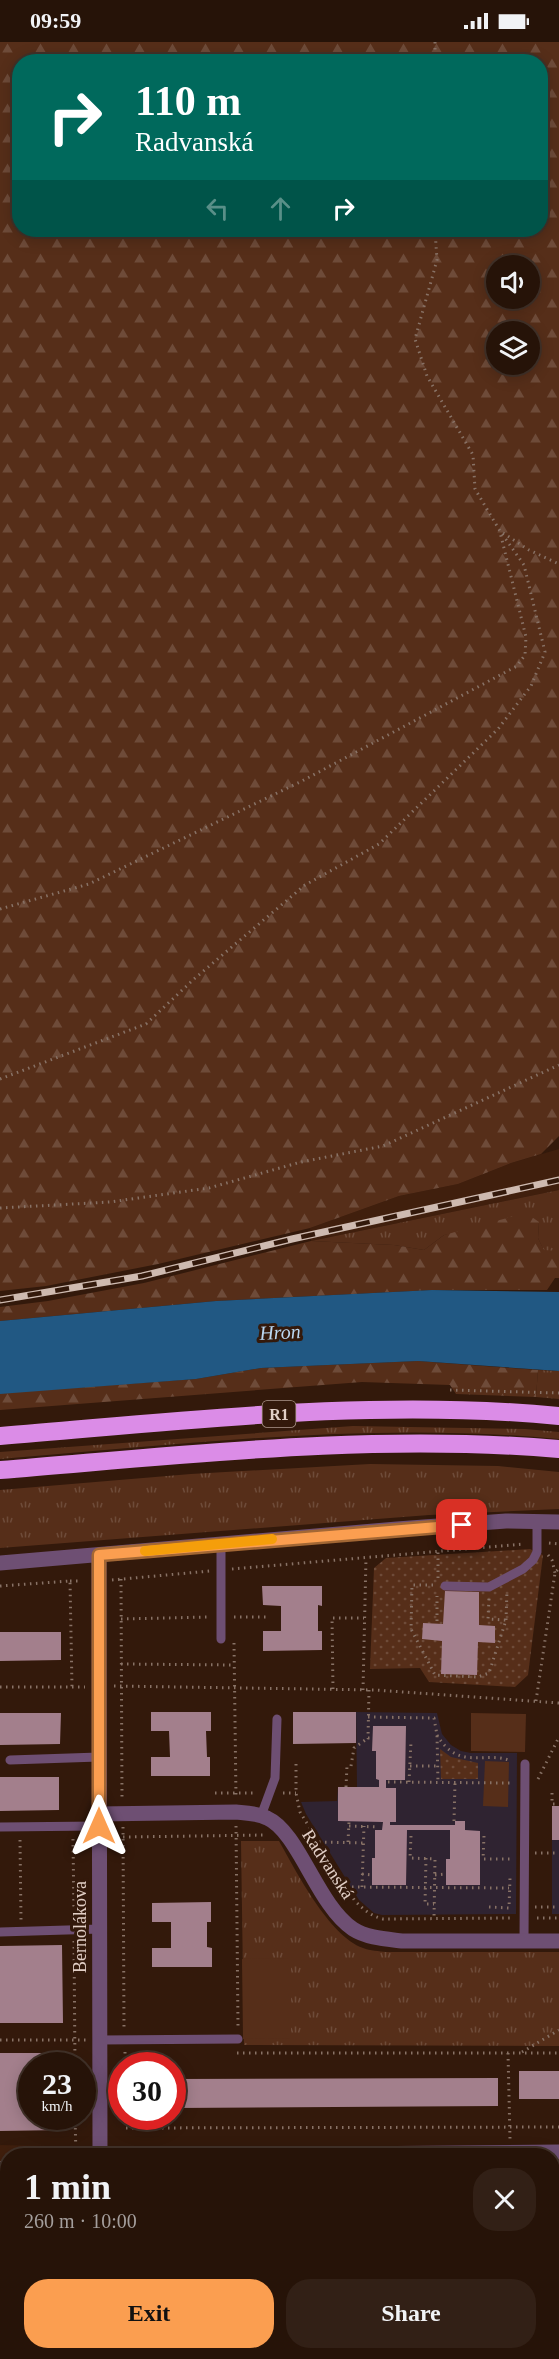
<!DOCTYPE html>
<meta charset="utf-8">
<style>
:root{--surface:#261308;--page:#322016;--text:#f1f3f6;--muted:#a49e9c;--line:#423229;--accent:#fb9e50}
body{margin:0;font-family:"Times New Roman",serif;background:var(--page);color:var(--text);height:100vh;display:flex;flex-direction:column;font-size:22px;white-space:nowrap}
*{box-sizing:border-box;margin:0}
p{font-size:20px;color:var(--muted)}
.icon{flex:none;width:33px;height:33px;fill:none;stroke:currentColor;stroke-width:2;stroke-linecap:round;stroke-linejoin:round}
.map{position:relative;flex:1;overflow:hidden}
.sheet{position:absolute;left:0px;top:2106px;width:560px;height:212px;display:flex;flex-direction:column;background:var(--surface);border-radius:24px 24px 0 0;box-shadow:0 3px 15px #0003,0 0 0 2px var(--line)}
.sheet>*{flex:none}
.banner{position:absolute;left:12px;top:12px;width:536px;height:183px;border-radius:24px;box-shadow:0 3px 15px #0003,0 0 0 2px var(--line);background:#00695c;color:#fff;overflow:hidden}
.controls{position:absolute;left:486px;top:213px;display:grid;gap:12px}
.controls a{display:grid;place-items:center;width:54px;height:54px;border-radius:50%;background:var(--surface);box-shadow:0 3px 15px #0003,0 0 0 2px var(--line);font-size:30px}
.speed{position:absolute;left:18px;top:2010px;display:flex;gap:12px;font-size:30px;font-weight:700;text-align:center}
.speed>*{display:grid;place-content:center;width:78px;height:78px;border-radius:50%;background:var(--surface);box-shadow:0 3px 15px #0003,0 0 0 2px var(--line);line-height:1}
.speed small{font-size:15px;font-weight:400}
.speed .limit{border:9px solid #d22;background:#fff;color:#111}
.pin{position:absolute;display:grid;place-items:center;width:51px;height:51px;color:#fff;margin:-26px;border-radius:12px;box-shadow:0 3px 9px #0006}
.me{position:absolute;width:66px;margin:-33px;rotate:0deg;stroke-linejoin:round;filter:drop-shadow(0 0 4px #0008)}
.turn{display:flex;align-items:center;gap:21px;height:126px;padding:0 24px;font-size:27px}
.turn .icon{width:78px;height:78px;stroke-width:2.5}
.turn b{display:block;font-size:42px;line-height:51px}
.lanes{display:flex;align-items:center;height:57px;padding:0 24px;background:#0003;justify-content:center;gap:30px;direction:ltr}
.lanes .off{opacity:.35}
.round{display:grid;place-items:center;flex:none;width:63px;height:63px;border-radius:24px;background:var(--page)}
.head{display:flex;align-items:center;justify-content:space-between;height:102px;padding:0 24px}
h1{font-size:36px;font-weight:700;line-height:45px}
.action{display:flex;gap:12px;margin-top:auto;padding:12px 24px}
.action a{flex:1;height:69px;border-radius:24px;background:var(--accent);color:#111;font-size:24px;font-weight:700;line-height:69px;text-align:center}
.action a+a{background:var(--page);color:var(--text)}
.status{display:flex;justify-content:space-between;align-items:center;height:42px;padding:0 30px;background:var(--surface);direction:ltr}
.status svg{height:16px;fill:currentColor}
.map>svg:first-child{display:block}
.built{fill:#401f0d}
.education{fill:#2f2331}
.grass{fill:url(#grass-tufts)}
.forest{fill:url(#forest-firs);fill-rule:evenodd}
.park{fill:url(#park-dots)}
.pitch{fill:#562e19}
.water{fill:#215883}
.building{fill:#a37f8c}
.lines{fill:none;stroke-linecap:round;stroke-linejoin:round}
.path{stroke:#887266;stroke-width:3;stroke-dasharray:1.5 4.5;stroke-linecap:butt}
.lane{stroke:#6e4f73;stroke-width:9}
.street{stroke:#6e4f73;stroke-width:15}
.secondary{stroke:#9a68a1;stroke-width:15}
.highway{stroke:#db8ce7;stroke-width:18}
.rail-casing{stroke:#cebab0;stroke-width:7}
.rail{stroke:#33190b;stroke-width:4.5;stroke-dasharray:14;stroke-linecap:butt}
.route-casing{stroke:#a36734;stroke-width:15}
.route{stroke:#fb9e50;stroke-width:10}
.slow{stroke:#f59e0b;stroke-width:10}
.labels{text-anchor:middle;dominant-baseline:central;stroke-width:6;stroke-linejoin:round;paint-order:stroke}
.shield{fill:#33190b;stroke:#ae988e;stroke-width:1.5}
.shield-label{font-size:16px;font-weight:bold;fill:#e2cfc6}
.street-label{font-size:18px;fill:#e2cfc6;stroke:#33190b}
.water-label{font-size:20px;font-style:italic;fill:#bad7f1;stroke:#33190b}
</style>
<div class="status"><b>09:59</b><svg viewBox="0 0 49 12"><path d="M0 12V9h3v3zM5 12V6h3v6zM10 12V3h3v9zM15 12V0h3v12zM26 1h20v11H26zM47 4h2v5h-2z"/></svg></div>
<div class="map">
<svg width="559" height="2317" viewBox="0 0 559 2317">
<defs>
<pattern id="grass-tufts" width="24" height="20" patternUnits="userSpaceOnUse" patternTransform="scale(1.5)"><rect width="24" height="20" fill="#562e19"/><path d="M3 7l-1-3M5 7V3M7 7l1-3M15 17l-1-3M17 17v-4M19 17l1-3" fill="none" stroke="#6e4b39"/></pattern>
<pattern id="forest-firs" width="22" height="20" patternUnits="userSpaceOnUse" patternTransform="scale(1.5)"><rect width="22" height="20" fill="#562e19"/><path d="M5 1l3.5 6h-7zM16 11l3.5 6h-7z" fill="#6e4b39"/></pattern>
<pattern id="park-dots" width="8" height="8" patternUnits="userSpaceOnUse" patternTransform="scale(1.5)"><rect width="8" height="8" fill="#562e19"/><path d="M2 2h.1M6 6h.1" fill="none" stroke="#6e4b39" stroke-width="1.8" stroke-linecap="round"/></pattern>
</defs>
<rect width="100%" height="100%" fill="#33190b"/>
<path class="built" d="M 559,1107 L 559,1148 L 311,1199 L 310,1186 L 399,1154 L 458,1142 L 511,1121 Z
M 0,2103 L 88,2105 L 88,2113 L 8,2114 L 7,2245 L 0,2244 Z"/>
<path class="education" d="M 356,1670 L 437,1671 L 442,1692 L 451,1703 L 461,1709 L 471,1711 L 517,1711 L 516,1872 L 382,1873 L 374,1871 L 359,1858 L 306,1772 L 301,1760 L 337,1759 L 338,1745 L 357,1745 Z
M 552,1764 L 559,1764 L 559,1872 L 552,1872 Z"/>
<path class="grass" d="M 559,1148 L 559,1209 L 544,1209 L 538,1196 L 539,1180 L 444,1193 L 424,1208 L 394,1203 L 311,1199 Z
M 538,1328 L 559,1329 L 559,1357 L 536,1355 Z
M 353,1384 L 525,1387 L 559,1390 L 559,1397 C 373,1379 186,1402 0,1417 L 0,1410 Z
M 370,1422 L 498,1424 L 559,1430 L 559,1467 L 429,1473 L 0,1506 L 0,1448 L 191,1432 Z
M 241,1799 L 279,1799 C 296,1829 329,1894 363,1906 C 370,1909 379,1909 386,1910 L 559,1910 L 559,2004 L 244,2003 Z
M 103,2310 L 141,2310 L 139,2317 Z
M 235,2310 L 260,2310 L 273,2314 L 272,2317 L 257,2317 Z"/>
<path class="forest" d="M 0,0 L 559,0 L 559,1094 L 541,1112 L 511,1121 L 458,1142 L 399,1154 L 310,1186 L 158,1222 L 46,1244 L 0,1249 ZM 20,20 L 540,20 L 540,188 L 20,188 ZM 496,224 L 530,224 L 530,256 L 496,256 ZM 496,290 L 530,290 L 530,322 L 496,322 Z
M 526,1171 L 539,1180 L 538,1196 L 544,1208 L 559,1209 L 559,1236 L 555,1236 L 547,1248 L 432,1248 L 216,1259 L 0,1279 L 0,1265 L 48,1259 L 144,1241 L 311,1199 L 394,1203 L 424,1208 L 444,1193 Z
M 418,1319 L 538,1328 L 536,1355 L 456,1352 L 450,1343 L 362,1340 L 0,1368 L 0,1351 L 196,1337 L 261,1326 Z"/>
<path class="park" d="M 530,1507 L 543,1513 L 528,1633 L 515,1645 L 429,1640 L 420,1626 L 370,1627 L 374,1526 L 386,1516 Z
M 440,1707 L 451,1715 L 478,1721 L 478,1737 L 441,1737 Z"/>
<path class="pitch" d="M 471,1671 L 526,1672 L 525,1710 L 471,1709 Z
M 485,1719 L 509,1720 L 508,1765 L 483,1764 Z
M 291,1916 L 291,1996 L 243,1997 L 242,1917 Z"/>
<path class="water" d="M 432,1248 L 559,1250 L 559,1329 L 418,1319 L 261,1326 L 196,1337 L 0,1352 L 0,1279 L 216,1259 Z"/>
<path class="building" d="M 262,1544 L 322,1544 L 322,1564 L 318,1563 L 318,1589 L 322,1589 L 322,1608 L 263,1609 L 263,1589 L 281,1589 L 281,1564 L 263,1563 Z
M 445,1549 L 479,1550 L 479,1583 L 495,1584 L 495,1601 L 478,1600 L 477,1633 L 441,1632 L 442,1599 L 422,1597 L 423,1581 L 443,1582 Z
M 0,1590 L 61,1590 L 61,1618 L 0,1619 Z
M 151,1670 L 211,1670 L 211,1689 L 206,1689 L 207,1715 L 210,1715 L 210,1734 L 151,1734 L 151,1715 L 170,1715 L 169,1689 L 151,1689 Z
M 293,1670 L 356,1670 L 356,1701 L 293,1702 Z
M 0,1671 L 61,1671 L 60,1702 L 0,1703 Z
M 373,1684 L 406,1684 L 405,1738 L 386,1738 L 386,1746 L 396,1746 L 396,1780 L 390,1780 L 390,1783 L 455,1783 L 455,1779 L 465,1779 L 465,1788 L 480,1789 L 480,1843 L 446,1843 L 446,1817 L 450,1817 L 450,1788 L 407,1788 L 406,1843 L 372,1843 L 372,1816 L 375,1816 L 375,1788 L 382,1788 L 383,1780 L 338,1779 L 338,1745 L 379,1745 L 379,1738 L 376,1737 L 376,1709 L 372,1709 Z
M 0,1735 L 59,1735 L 59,1768 L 0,1769 Z
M 552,1764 L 559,1764 L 559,1798 L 552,1798 Z
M 211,1860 L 211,1880 L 207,1880 L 207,1905 L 212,1906 L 212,1925 L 152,1925 L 152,1906 L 171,1906 L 171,1880 L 152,1880 L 152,1861 Z
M 62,1903 L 63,1981 L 0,1981 L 0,1904 Z
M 0,2011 L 63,2011 L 63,2024 L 32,2024 L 32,2074 L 64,2074 L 64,2088 L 0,2089 Z
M 519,2029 L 559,2029 L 559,2057 L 519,2057 Z
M 498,2036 L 498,2064 L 172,2066 L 172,2037 Z
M 0,2119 L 8,2119 L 8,2196 L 0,2196 Z
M 556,2155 L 556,2288 L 552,2288 L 552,2156 Z
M 308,2310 L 324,2310 L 322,2315 Z
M 331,2310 L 494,2310 L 496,2317 L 329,2317 Z"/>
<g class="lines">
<path class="path" d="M 435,0 L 435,20
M 503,491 L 529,508 L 559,522
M 0,867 L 89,842 L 302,739 L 517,624 L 525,613 L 526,595 L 500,490
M 0,1037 L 146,982 L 194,937 L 305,843 L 379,802 L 498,687 L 531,644 L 545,610 L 524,523 L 500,489 L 475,447 L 473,413 L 427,334 L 415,297 L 437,218 L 435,188
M 0,1166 L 110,1160 L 209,1146 L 301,1120 L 383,1104 L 559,1023
M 450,1348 L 559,1351
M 549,1501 L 559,1502
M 548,1513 L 552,1518 L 555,1531
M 232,1527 L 524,1502
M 438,1536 L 438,1510
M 121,1537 L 122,1758
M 112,1538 L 210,1529
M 70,1539 L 82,1539
M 433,1543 L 412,1543 L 411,1587 L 435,1633 L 478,1635 L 489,1631 L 506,1578 L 488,1577 L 489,1556
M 0,1544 L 70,1539 L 72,1645
M 234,1575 L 268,1575
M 121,1577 L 209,1575
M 506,1578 L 507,1549
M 437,1579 L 437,1554
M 234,1601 L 236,1756
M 121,1622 L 234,1623
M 114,1644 L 375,1648 L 559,1661
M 0,1645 L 85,1645
M 333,1647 L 332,1576 L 364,1576
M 363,1648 L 366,1516
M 369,1648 L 368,1696 L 372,1696
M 536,1659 L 555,1531 L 559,1526
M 368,1675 L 434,1676 L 437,1693 L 438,1741
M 437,1693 C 459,1730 485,1708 511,1719
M 296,1722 L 296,1751 L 300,1770 L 355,1859 C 364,1868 371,1874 383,1877 L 512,1876
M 351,1724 L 354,1706 L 368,1696
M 410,1724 L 437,1724
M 538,1737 L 559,1695
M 388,1740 L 511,1741
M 409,1740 L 411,1700
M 346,1745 L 347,1724
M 215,1751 L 256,1751
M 283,1751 L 296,1751
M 552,1751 L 552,1762 L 559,1762
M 454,1779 L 455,1741
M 236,1784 L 238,1984
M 349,1784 L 379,1785
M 123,1785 L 124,1986
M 411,1794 L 410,1816 L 435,1817 L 434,1876
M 484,1794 L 483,1817 L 510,1817
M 123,1795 L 265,1793
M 73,1797 L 74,1875
M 20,1798 L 21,1878
M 319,1800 L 363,1801
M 348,1800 L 349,1780
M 535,1811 L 559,1811
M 426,1816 L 425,1862 L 434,1862
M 362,1832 L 372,1833
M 435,1833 L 446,1832
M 346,1845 L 509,1846
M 362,1845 L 364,1784
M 489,1865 L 509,1866 L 510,1836
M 535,1865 L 559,1865
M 537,1876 L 559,1876
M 74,1899 L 75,2024
M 0,1998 L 86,1998
M 125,2010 L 125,2024
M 522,2010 L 559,1988
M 237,2011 L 559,2011
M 508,2011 L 510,2097
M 75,2074 L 76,2114
M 126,2074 L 126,2086 L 559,2085
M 552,2137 L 559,2137
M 0,2245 L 8,2245
M 552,2292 L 559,2292
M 283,2310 L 304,2317
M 494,2311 L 494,2310
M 148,2317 L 150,2310"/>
<path class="lane" d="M 445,1544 L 489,1545 L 523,1527 L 533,1518 L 537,1510 L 537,1479
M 221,1597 L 221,1502
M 10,1718 L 99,1715
M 261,1774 L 275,1736 L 277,1677
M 0,1785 L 99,1784
M 0,1890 L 100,1887
M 524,1899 L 525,1722
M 100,1998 L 238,1997
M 0,2216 L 8,2216"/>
<path class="street" d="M 99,1513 L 100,2114
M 0,1521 L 397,1487 L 506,1479 L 559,1480
M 99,1772 L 236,1770 C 247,1771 257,1771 267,1776 C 299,1790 317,1863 353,1887 C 367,1896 386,1897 402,1899 L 559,1899
M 115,2114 L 559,2110"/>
<path class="secondary" d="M 0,2270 L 8,2271
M 0,2306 L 8,2307
M 41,2310 L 85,2317
M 198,2310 L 221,2317"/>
<path class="highway" d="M 0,1394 C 186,1379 373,1356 559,1374
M 0,1428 C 186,1413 372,1391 559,1407"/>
<g class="rail-casing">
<path id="rail" d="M 0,1258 L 142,1234 L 292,1197 L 559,1138"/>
</g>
<use href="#rail" class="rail"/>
</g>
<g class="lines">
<g class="route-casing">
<path id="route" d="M 99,1784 L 99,1513 L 462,1483"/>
</g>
<use href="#route" class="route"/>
<path class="slow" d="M 145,1509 L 272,1497"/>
</g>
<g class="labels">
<rect class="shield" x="262.5" y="1359" width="33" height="26" rx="4.5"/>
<g class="shield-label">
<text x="279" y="1372">R1</text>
</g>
<g class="street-label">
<text transform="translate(328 1822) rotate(57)">Radvanská</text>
<text transform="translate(80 1885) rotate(-90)">Bernolákova</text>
</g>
<g class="water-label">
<text transform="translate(280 1290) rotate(-3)">Hron</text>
</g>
</g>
</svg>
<div class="controls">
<a><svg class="icon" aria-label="sound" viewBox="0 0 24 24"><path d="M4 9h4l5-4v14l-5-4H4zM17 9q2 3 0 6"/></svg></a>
<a><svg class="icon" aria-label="layers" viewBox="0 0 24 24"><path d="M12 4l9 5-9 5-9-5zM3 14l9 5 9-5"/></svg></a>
</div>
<div class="speed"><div>23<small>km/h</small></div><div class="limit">30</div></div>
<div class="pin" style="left:462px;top:1483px;background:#d93025"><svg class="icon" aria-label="arrive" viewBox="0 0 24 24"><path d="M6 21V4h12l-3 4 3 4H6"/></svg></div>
<svg class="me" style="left:99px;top:1784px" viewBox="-20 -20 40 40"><path d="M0-17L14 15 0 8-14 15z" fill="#fb9e50" stroke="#fff" stroke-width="4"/></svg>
<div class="banner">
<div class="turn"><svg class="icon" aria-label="right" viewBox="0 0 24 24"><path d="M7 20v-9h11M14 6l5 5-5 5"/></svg><div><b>110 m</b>Radvanská</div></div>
<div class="lanes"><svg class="icon off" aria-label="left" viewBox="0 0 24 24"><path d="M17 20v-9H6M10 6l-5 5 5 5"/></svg><svg class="icon off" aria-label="ahead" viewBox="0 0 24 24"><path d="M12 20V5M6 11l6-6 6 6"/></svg><svg class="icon" aria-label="right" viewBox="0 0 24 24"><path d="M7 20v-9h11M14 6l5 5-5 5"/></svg></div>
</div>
<section class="sheet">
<div class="head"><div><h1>1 min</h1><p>260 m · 10:00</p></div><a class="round"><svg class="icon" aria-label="close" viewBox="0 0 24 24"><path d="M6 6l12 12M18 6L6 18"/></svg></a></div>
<div class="action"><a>Exit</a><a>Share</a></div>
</section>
</div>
